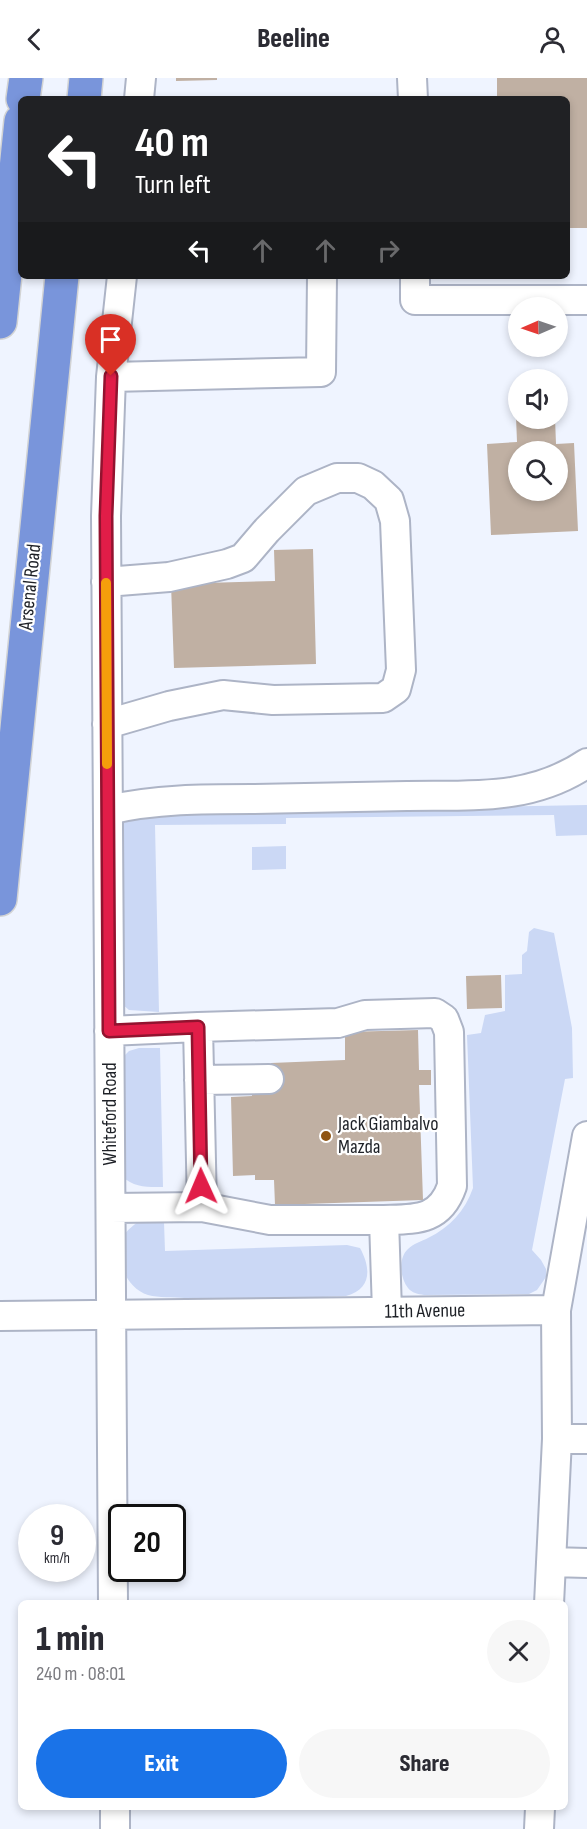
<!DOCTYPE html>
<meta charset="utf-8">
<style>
:root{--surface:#fff;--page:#f7f7f7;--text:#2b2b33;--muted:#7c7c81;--accent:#1a73e8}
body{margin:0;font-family:"Sofia Sans Condensed",sans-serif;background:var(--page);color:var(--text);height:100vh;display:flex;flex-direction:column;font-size:22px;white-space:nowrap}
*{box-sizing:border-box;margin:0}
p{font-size:20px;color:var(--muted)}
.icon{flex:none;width:33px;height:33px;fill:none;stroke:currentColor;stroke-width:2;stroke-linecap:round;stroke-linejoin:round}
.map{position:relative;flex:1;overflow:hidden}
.panel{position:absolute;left:18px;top:1522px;width:550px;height:210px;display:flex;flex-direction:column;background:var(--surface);border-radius:9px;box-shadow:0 3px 9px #0003}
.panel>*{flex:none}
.top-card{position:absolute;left:18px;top:18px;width:552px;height:183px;border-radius:9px;box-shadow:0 3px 9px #0003;background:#202124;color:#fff;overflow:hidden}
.needle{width:39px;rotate:268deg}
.buttons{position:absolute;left:508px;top:219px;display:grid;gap:12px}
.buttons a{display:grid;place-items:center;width:60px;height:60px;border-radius:50%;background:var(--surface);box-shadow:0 3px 9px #0003;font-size:30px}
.speed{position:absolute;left:18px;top:1426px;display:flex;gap:12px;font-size:30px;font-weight:700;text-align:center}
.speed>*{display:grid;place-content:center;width:78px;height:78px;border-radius:50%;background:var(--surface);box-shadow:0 3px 9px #0003;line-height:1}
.speed small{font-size:15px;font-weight:400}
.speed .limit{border:3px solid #111;border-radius:9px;background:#fff;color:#111}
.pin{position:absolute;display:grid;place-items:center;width:51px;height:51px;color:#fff;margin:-62px -26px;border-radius:50% 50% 50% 0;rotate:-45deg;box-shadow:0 0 6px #0007}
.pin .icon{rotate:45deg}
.me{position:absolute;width:66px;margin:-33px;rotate:359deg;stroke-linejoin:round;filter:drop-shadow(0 0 4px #0008)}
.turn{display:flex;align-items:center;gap:21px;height:126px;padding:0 18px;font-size:27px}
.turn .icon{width:78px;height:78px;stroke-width:2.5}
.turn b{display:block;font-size:42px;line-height:51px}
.lanes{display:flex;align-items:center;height:57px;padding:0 18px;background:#0003;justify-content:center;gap:30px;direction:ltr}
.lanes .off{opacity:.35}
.round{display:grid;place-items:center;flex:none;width:63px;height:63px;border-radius:32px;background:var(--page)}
.overview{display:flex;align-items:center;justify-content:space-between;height:102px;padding:0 18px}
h1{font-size:36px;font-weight:800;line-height:45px}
.action{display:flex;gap:12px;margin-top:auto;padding:12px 18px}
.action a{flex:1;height:69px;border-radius:36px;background:var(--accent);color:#fff;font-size:24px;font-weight:800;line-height:69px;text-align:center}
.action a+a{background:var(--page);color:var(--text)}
header{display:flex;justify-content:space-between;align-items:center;height:78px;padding:0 18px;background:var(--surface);font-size:27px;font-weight:800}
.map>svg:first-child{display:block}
.green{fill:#cbd8f5}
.building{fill:#c0b0a3;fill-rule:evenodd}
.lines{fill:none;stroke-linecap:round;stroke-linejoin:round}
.minor-casing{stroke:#adb4c6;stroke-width:32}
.highway-casing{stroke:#d2d3d4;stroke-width:36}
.minor{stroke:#fff;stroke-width:28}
.highway{stroke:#7995db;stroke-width:33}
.route-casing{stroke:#92132f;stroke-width:15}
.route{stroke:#e11d48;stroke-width:10}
.slow{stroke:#f59e0b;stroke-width:10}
.poi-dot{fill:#8f5411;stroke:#fff;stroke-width:2}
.labels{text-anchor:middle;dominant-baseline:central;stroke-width:4.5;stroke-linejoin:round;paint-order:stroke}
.street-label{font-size:20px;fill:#1e2127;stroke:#fff}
.poi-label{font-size:20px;fill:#1e2127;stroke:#fff;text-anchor:start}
</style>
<header><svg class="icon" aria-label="back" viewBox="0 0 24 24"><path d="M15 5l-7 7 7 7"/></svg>Beeline<svg class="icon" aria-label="person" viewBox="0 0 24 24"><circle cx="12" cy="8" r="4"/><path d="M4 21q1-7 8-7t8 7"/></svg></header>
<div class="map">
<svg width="587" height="1751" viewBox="0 0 587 1751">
<rect width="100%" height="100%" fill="#eff4ff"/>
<path class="green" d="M 587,727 L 587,757 L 556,758 L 554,737 L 286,740 L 286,746 L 155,747 L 159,934 L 129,932 L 122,926 L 115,749 L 147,735 Z
M 286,768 L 286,791 L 252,792 L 252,769 Z
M 534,850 L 554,855 L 572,950 L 573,1000 L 565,1001 L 532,1172 L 541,1182 L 546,1191 L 546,1199 L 537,1212 L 529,1216 L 424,1217 C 418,1216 412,1215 408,1210 C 400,1200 398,1180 408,1171 C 413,1166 422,1163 428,1160 C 450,1149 465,1133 473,1110 L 467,957 L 481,955 L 485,937 L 505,933 L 505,897 L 522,896 L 522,877 L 527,873 L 529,854 Z
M 139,970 L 160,970 L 163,1109 C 147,1109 134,1110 122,1098 L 123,979 L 129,973 Z
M 138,1144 L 164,1144 L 165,1173 L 347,1167 L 360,1170 C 371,1190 372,1211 346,1218 C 292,1220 238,1224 185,1220 C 173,1219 159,1220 148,1217 C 134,1213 122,1197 122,1183 C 121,1162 120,1157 138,1144 Z"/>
<path class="building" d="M 176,0 L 217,0 L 217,2 L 176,3 Z
M 497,0 L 587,0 L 587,150 L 567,150 L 567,21 L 497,21 Z
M 516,339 L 555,340 L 556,366 L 574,365 L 578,453 L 491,457 L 487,366 L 517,364 ZM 519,374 L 558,374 L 558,412 L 519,412 Z
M 313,471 L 316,586 L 174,590 L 171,506 L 275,503 L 274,472 Z
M 501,897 L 502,930 L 467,931 L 466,898 Z
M 418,952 L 419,992 L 431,992 L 431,1007 L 419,1007 L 423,1122 L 275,1127 L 274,1102 L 255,1102 L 255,1097 L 233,1098 L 231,1019 L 252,1018 L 252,1015 L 272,1014 L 271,985 L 345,982 L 345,954 Z"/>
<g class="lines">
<g class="minor-casing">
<path id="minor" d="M 412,0 L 413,21
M 139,21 L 141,0
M 415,198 L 415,222 L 587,222
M 111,299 L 321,294 L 322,198
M 106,504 L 169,499 L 227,486 L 243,480 L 267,452 L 306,413 L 337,400 L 358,400 L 373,407 L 389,422 L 395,443 L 401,592 L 396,611 L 383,620 L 273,622 L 223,617 L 169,628 L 107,646
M 108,732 C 155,721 204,721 252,721 C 304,720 356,719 407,718 C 472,717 531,723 587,685
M 198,949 L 338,945 L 365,937 L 435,935 L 444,941 L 449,954 L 452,1108 C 440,1143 416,1141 384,1142
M 109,953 L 198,949 L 202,1129
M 199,1002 L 269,1001
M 111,1130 L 202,1129 L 270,1142 L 384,1142 L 387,1233
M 556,1232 L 587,1058
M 0,1238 L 556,1232 L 557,1361 L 549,1526
M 557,1361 L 587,1361
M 551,1484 L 587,1485
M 113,1526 L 106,438 L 111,299 L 122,198
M 115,1730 L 115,1751
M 539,1751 L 540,1730"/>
</g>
<g class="highway-casing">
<path id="highway" d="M 23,21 L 26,0
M 84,21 L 86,0
M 0,244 L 21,43
M 0,821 L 62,198"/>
</g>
<use href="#minor" class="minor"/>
<use href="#highway" class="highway"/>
</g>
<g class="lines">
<g class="route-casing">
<path id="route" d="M 111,298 L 106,438 L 109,953 L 198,949 L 201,1108"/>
</g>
<use href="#route" class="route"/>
<path class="slow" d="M 106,505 L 107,686"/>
</g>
<circle class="poi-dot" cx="326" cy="1058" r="6"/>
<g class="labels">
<g class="street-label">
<text transform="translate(30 509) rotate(-84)">Arsenal Road</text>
<text transform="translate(110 1036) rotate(-90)">Whiteford Road</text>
<text transform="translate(425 1233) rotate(-1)">11th Avenue</text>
</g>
<g class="poi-label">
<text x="338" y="1046">Jack Giambalvo<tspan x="338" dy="23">Mazda</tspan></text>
</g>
</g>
</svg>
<div class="buttons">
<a><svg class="needle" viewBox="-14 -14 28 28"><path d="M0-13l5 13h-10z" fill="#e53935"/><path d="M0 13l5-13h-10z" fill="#7c7c81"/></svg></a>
<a><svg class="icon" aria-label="sound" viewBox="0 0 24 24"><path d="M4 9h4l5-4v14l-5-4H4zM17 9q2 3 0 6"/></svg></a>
<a><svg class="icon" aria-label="search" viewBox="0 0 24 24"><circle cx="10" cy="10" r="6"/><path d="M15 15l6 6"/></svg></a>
</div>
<div class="speed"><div>9<small>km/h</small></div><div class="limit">20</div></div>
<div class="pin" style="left:111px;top:298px;background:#d93025"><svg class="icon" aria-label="arrive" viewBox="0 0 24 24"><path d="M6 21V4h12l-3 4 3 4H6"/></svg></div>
<svg class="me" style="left:201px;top:1108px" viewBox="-20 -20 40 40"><path d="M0-17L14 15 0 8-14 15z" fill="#e11d48" stroke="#fff" stroke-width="4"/></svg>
<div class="top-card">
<div class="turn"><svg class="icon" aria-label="left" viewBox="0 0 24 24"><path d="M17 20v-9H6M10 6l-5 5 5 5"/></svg><div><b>40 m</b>Turn left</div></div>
<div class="lanes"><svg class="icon" aria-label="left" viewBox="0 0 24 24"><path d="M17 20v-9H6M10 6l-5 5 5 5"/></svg><svg class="icon off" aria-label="ahead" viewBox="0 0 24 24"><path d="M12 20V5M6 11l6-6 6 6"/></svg><svg class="icon off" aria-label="ahead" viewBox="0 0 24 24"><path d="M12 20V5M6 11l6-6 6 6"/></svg><svg class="icon off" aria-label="right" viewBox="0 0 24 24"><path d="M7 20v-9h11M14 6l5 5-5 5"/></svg></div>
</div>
<section class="panel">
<div class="overview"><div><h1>1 min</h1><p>240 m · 08:01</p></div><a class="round"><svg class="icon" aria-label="close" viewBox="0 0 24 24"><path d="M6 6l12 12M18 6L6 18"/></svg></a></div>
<div class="action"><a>Exit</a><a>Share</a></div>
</section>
</div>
